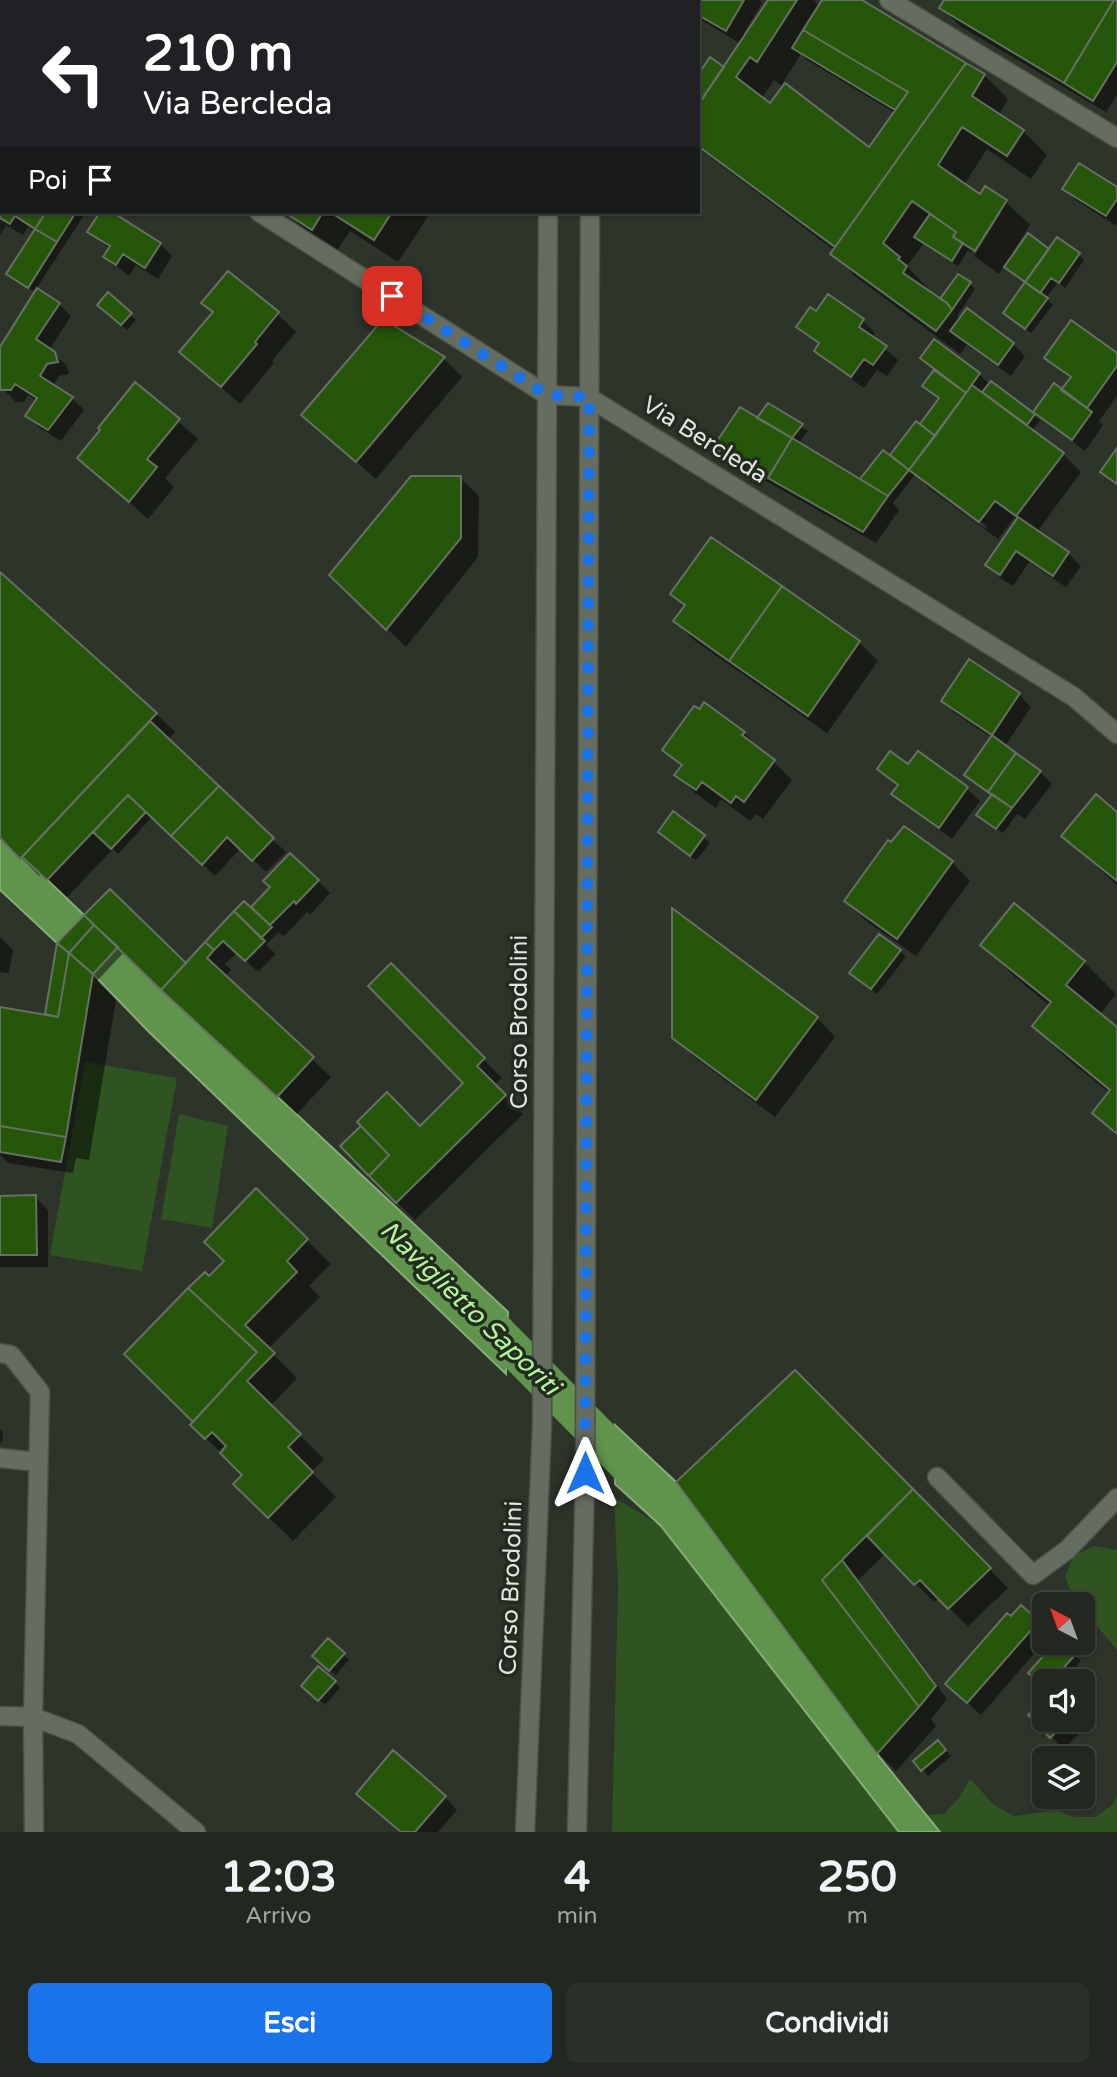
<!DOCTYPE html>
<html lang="it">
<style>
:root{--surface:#222720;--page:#2a2f29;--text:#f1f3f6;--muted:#a2a5a5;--line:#3f443e;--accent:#1a73e8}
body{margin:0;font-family:"Varela Round",sans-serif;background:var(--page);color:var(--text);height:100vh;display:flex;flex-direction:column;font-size:26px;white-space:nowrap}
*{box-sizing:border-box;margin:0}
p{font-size:23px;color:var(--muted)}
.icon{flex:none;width:38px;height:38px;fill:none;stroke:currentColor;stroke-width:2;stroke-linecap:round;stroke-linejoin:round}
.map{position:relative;height:1832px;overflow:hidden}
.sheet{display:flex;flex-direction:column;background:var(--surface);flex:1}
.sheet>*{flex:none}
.guide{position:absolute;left:0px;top:0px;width:700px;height:214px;box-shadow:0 2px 5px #0004,0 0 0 2px var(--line);background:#202124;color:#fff;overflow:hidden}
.needle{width:46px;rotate:319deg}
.buttons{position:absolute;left:1032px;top:1592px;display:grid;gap:14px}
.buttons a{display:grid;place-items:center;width:63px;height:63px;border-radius:10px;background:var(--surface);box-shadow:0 2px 5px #0004,0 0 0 2px var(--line);font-size:35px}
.pin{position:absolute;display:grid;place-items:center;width:60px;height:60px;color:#fff;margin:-30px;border-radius:14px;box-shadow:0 4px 10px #0006}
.me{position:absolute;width:77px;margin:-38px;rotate:0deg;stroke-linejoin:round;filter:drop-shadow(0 0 5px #0008)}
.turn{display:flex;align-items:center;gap:24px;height:147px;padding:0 28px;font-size:32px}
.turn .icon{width:91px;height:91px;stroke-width:2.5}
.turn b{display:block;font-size:49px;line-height:60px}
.then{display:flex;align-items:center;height:66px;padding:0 28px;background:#0003;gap:14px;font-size:26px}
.eta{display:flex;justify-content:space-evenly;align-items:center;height:119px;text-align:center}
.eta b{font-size:42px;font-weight:700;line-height:49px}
.action{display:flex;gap:14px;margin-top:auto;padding:14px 28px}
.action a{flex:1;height:80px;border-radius:10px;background:var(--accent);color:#fff;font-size:28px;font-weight:700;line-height:80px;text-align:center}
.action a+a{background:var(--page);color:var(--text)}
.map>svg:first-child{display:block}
.green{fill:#305421}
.water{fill:#60934c;stroke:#87ac78;stroke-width:2}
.shadow{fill:#0007;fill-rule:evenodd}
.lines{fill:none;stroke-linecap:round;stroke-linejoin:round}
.canal{stroke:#60934c;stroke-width:37}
.building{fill:#26560a;stroke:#677064;stroke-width:2}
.lane-casing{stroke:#4a5147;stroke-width:21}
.street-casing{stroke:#4a5147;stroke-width:21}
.secondary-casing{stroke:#4a5147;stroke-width:21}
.lane{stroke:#656d61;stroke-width:18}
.street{stroke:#656d61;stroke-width:18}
.secondary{stroke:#656d61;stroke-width:18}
.route{stroke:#1a73e8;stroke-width:12;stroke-dasharray:0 21.6}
.labels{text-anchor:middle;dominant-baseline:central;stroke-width:7;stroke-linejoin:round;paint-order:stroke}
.street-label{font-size:24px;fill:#e1e6df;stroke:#232a20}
.water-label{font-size:26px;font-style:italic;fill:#b1f796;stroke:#232a20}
</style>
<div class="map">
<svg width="1117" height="1832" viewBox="0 0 1117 1832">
<rect width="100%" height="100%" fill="#2d342a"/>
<path class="green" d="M 85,1062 L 177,1078 L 142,1271 L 50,1255 Z
M 179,1114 L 228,1126 L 212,1228 L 161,1219 Z
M 614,1497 L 661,1526 L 889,1817 L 944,1814 L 959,1798 L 970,1779 L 994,1805 L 1014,1816 L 1057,1810 L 1073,1817 L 1096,1817 L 1113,1804 L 1117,1796 L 1117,1832 L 612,1832 L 618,1586 Z
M 1095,1546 L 1117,1550 L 1117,1650 L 1083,1609 L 1083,1605 L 1079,1605 L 1073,1598 L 1065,1577 L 1074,1555 Z"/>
<path class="water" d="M 0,834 L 84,915 L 57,943 L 0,890 Z
M 118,947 L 508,1312 L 506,1374 L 149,1032 L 93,974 Z
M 615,1425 L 676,1482 L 877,1754 L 940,1832 L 899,1832 L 661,1526 L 615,1484 Z"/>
<path class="shadow" d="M 225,0 L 339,0 L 224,2 Z
M 686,0 L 760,0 L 762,3 L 744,33 L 747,35 L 770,0 L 814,0 L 820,6 L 824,0 L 858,0 L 984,75 L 1008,99 L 999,115 L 1023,131 L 1047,155 L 1031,179 L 987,149 L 964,185 L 980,197 L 985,188 L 1006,202 L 1030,225 L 1013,252 L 1016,253 L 1050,251 L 1079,255 L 1084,260 L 1065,288 L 1058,282 L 1046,298 L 1053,305 L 1031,333 L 1011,318 L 1027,283 L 1005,265 L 999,274 L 974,256 L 1001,213 L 997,213 L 971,253 L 968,250 L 958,266 L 923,244 L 907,266 L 940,301 L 970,284 L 975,289 L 957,316 L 1013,344 L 1025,356 L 1011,376 L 967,345 L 960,354 L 856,277 L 832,253 L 834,250 L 698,148 L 698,78 L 724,69 L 741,44 L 698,18 L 698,2 ZM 801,54 L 807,60 L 895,113 L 870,149 L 782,84 ZM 774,80 L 784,87 L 771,105 L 762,98 Z
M 945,0 L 1117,0 L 1117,95 L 1106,112 L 960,26 L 941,7 Z
M 0,81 L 2,82 L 0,149 Z
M 2,166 L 2,212 L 44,212 L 47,214 L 48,212 L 86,212 L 36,289 L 59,304 L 71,316 L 49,350 L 67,366 L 69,374 L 59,376 L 53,386 L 72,398 L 84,410 L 61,441 L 40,428 L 27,416 L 37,401 L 28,395 L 24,402 L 16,402 L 3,389 L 0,378 L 0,350 L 36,293 L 9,274 L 35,232 L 28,227 L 23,235 L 6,225 L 0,235 Z
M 1064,189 L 1117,189 L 1117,226 L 1077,201 Z
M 102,212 L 109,212 L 160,244 L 172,256 L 158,279 L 136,265 L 129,276 L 105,257 L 110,249 L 89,232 Z
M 286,212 L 431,212 L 398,262 L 350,231 L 336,252 L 310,235 Z
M 828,296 L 863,321 L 875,333 L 872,338 L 898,360 L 887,376 L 877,370 L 864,388 L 829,363 L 816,350 L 819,345 L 798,327 L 816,313 Z
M 204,303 L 277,314 L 296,332 L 272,361 L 274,363 L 240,404 L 182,352 L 214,314 Z
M 105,311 L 130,314 L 136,320 L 127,330 Z
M 1117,355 L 1117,396 L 1099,421 L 1103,425 L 1085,451 L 1042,418 L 1032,431 L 1063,454 L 1081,472 L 1037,532 L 1068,553 L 1081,566 L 1066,587 L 1029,562 L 1013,586 L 1000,578 L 988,565 L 1018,520 L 1014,518 L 998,539 L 930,489 L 915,474 L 893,503 L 899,510 L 876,543 L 727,459 L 715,447 L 758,420 L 768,406 L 808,431 L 798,444 L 860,482 L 883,452 L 890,458 L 916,424 L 920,426 L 939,400 L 924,386 L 935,371 L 922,358 L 979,374 L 990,385 L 991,383 L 1040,420 L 1072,380 L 1046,358 ZM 929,483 L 987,526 L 985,529 L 929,487 Z
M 444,359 L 462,377 L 376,479 L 303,415 Z
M 136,385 L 198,439 L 165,478 L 174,487 L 148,519 L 79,458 Z
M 460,478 L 479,496 L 478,557 L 406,647 L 350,593 Z
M 0,574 L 156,714 L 175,732 L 168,740 L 286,852 L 266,872 L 241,848 L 215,876 L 152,817 L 118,854 L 113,849 L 67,897 L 42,874 L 39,876 L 0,836 Z
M 673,594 L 859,642 L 878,661 L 827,733 L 694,640 L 675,621 L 686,607 Z
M 1019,694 L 1031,707 L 1005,746 L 1040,772 L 1052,784 L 1025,819 L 1017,814 L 1003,833 L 985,821 L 992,796 L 967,774 L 992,738 L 955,713 L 943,701 Z
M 705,705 L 744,733 L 792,780 L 763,819 L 756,814 L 750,821 L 721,799 L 716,808 L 695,793 L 677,774 L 682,767 L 664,750 Z
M 918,753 L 967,789 L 980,801 L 952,839 L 906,806 L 893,794 L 898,787 L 879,769 L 908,767 Z
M 673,814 L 710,843 L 696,860 L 666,838 Z
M 1117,814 L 1117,885 L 1063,836 Z
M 952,862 L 970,881 L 916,956 L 865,920 L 846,901 Z
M 318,881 L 330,893 L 310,915 L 307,912 L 284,936 L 278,932 L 266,945 L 276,954 L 258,972 L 237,952 L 225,964 L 231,970 L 225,977 L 331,1077 L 297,1114 L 124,952 L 97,981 L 116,1000 L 89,1160 L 76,1158 L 73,1173 L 8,1163 L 0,1154 L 0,1009 L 50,1017 L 47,1014 L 92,920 L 186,965 L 251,910 L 272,887 Z
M 0,937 L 13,950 L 9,973 L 0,972 Z
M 983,944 L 1084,962 L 1116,994 L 1099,1015 L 1117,1029 L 1117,1136 L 1094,1113 L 1110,1093 L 1066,1058 L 1034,1026 L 1050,1006 L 1015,977 Z
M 900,951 L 906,957 L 877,994 L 857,978 Z
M 391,965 L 502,1078 L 494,1085 L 523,1114 L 415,1220 L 370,1175 L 466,1083 Z
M 817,1018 L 835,1037 L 775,1117 L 693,1056 L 674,1037 Z
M 256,1190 L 331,1264 L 309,1286 L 320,1297 L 268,1349 L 297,1378 L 270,1406 L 324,1459 L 311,1472 L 336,1497 L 293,1541 L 235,1484 L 245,1475 L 192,1425 L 195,1422 L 210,1279 L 226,1262 Z
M 0,1195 L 3,1198 L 35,1197 L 48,1210 L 48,1267 L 0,1267 Z
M 795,1372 L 1008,1588 L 968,1626 L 939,1598 L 934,1602 L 886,1553 L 858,1580 L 947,1699 L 931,1719 L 936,1726 L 896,1771 L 878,1753 L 679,1482 Z
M 0,1429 L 3,1432 L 2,1443 L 0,1442 Z
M 1021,1607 L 1045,1629 L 1045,1641 L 981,1715 L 960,1696 L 1011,1619 Z
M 328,1640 L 349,1660 L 336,1675 L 315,1656 Z
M 1062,1643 L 1081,1661 L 1068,1675 L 1075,1682 L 1045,1682 L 1031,1673 Z
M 334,1682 L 340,1688 L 325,1705 L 309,1692 Z
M 1083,1690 L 1095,1702 L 1086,1710 L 1094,1718 L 1064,1749 L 1030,1715 L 1036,1709 L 1045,1720 L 1083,1720 Z
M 944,1748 L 951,1756 L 928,1776 L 915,1761 Z
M 445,1797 L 457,1810 L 438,1832 L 401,1832 Z"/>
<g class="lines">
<path class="canal" d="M 471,1306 L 651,1489"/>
</g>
<path class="building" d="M 683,0 L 744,0 L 726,31 L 698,15 L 698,2 L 682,2 Z
M 768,0 L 797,0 L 757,62 L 750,57 L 736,77 L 770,103 L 785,83 L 869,147 L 908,92 L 803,30 L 822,0 L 862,0 L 966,63 L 835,247 L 698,146 L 698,105 Z
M 944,0 L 1114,0 L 1064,83 L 939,8 Z
M 1114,0 L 1117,0 L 1117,62 L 1093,101 L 1064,83 Z
M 803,30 L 908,92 L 895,110 L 792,48 Z
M 710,57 L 724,67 L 698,105 L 698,75 Z
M 966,63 L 985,74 L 972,96 L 1024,130 L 1007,156 L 962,127 L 938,165 L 980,194 L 985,186 L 1007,200 L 975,251 L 953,237 L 956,232 L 912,201 L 883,243 L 900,257 L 898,259 L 907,266 L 903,273 L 947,303 L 952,310 L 936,331 L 830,254 Z
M 1079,163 L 1117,187 L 1117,199 L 1106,216 L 1062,189 Z
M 2,200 L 2,212 L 46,212 L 35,229 L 15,216 L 10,224 L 0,218 Z
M 46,212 L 76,212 L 57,242 L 35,229 Z
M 100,212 L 112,212 L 161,243 L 145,268 L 123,254 L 116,265 L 103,257 L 110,246 L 87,232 Z
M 284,212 L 323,212 L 312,230 Z
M 330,212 L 392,212 L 374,240 Z
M 930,214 L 956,232 L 953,237 L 963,243 L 952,261 L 914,237 Z
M 35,229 L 57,242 L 28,288 L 6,274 Z
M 1028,233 L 1049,249 L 1025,282 L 1004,267 Z
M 1057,237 L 1080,253 L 1059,283 L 1051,278 L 1040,293 L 1025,282 Z
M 228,271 L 279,312 L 255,342 L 257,344 L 221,387 L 179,352 L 213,312 L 201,303 Z
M 958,274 L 971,282 L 952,310 L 947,303 L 940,299 Z
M 1025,282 L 1048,298 L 1025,329 L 1003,313 Z
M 37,288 L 60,303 L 36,339 L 55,352 L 58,362 L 47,364 L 40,376 L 73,397 L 48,430 L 25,416 L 37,398 L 15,384 L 11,390 L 1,390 L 0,387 L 0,347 Z
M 108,292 L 132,313 L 121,325 L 97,305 Z
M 828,294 L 864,319 L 859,327 L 887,346 L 873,365 L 864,359 L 851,377 L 814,351 L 819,343 L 796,327 L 810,307 L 816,311 Z
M 967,308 L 1014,343 L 998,365 L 950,331 Z
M 383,319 L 445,357 L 356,462 L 301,415 Z
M 1071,320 L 1117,353 L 1117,366 L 1087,408 L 1061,390 L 1071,377 L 1044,358 Z
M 934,339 L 980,373 L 966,393 L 920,358 Z
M 934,370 L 966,393 L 935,436 L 920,424 L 939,398 L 922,386 Z
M 991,381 L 1035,414 L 1027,425 L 982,392 Z
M 135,382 L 180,419 L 147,459 L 157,467 L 129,502 L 77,458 L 100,430 L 98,428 Z
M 1054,383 L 1092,412 L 1072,440 L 1033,412 Z
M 972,385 L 1064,453 L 1016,516 L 995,501 L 979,522 L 909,470 Z
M 768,403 L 803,424 L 792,438 L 757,418 Z
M 740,407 L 792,438 L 768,478 L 713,447 Z
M 916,421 L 935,436 L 909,470 L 890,455 Z
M 792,438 L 888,496 L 863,532 L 768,478 Z
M 1117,448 L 1117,484 L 1100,472 Z
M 883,450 L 909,470 L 888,496 L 860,479 Z
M 411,476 L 461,476 L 461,538 L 386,630 L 329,575 Z
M 1018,517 L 1069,552 L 1053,576 L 1016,551 L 1000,575 L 985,565 Z
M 711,537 L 782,586 L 729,661 L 673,621 L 685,605 L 670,594 Z
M 0,572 L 157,713 L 20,859 L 0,838 Z
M 782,586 L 860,641 L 808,716 L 729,661 Z
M 969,659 L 1020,693 L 992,735 L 941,701 Z
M 704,702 L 745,732 L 742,735 L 775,760 L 744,802 L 736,796 L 731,803 L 702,782 L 696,790 L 674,775 L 682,765 L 662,750 L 694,706 L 700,709 Z
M 150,721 L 219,786 L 171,836 L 128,795 L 47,880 L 22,857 Z
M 992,735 L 1016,753 L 988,792 L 964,775 Z
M 890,751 L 908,764 L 918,751 L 968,787 L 939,828 L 891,794 L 898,785 L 877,769 Z
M 1016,753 L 1041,771 L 1012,808 L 988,792 Z
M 219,786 L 274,838 L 252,861 L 227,837 L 202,865 L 171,836 Z
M 992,794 L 1012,808 L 996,829 L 976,815 Z
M 1096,794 L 1117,812 L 1117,881 L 1061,836 Z
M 128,795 L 146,812 L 111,849 L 93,832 Z
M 673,811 L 705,835 L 690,856 L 658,832 Z
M 904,826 L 953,861 L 897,939 L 844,901 L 888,840 L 891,842 Z
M 290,853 L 319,880 L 296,904 L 294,901 L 270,925 L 251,907 L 270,887 L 263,881 Z
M 110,889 L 186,963 L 161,990 L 84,915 Z
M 244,901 L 272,927 L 261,938 L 234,911 Z
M 1014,903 L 1085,961 L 1066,985 L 1117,1027 L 1117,1134 L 1092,1113 L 1110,1090 L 1032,1026 L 1051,1002 L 980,945 Z
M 672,908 L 818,1017 L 756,1100 L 672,1038 Z
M 234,911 L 265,941 L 245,961 L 223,941 L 214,950 L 205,942 Z
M 84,915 L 94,925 L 69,953 L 57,943 Z
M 94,925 L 118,947 L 93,974 L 69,953 Z
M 879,934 L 901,950 L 871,989 L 849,973 Z
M 205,942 L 214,950 L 207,958 L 314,1057 L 277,1097 L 161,990 Z
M 57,943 L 69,953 L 58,1017 L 45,1014 Z
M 69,953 L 93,974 L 66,1137 L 0,1126 L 0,1007 L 58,1017 Z
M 391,963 L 485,1058 L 477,1066 L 506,1095 L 396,1203 L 369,1176 L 389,1155 L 357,1122 L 387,1092 L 420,1126 L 463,1083 L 368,986 Z
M 0,1126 L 66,1137 L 61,1162 L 0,1152 Z
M 361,1126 L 389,1155 L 369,1176 L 340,1146 Z
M 256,1188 L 308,1239 L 287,1261 L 297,1272 L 245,1325 L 275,1353 L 247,1381 L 301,1434 L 288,1447 L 313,1472 L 268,1518 L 233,1484 L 242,1475 L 220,1453 L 226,1446 L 212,1432 L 205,1439 L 190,1425 L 257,1352 L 188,1288 L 205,1272 L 209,1276 L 224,1261 L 204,1242 Z
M 36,1195 L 37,1255 L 0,1255 L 0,1196 Z
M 188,1288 L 257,1352 L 193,1422 L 124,1354 Z
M 795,1370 L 913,1489 L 822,1580 L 919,1707 L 877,1754 L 676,1482 Z
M 913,1489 L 991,1568 L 948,1609 L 920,1580 L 914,1585 L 867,1536 Z
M 842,1560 L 936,1686 L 919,1707 L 822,1580 Z
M 1021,1605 L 1039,1621 L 967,1703 L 945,1684 L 1007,1613 L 1011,1616 Z
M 328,1638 L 345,1653 L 329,1671 L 312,1656 Z
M 1055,1643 L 1064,1643 L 1076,1654 L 1051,1682 L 1045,1682 L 1045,1687 L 1028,1673 Z
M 318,1666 L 336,1681 L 318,1701 L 301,1686 Z
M 1045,1693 L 1045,1720 L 1068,1720 L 1050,1738 L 1028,1715 L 1034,1709 L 1031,1706 Z
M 938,1740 L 946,1750 L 921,1771 L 913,1761 Z
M 393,1750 L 446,1796 L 415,1832 L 401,1832 L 356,1794 Z"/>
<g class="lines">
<g class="lane-casing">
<path id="lane" d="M 937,1477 L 1033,1575 L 1067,1550 L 1117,1498"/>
</g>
<g class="street-casing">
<path id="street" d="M 889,0 L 1117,138
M 0,47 L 2,48
M 259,212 L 547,395 L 588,397 L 1074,697 L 1117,734
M 0,1353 L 11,1355 L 40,1392 L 33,1717 L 34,1832
M 0,1458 L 38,1462
M 0,1716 L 33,1717 L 78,1734 L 196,1832"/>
</g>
<g class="secondary-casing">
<path id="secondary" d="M 550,2 L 550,0
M 592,2 L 592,0
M 525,1832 L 542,1426 L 548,212
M 577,1832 L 585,1473 L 590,212"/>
</g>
<use href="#lane" class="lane"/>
<use href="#street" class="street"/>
<use href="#secondary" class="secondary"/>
</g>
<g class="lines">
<path class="route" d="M 392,296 L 547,395 L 589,397 L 585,1473"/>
</g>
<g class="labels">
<g class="street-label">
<text transform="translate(705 440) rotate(32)">Via Bercleda</text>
<text transform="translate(519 1022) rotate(-90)">Corso Brodolini</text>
<text transform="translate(511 1588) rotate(-88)">Corso Brodolini</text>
</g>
<g class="water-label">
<text transform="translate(470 1308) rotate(44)">Naviglietto Saporiti</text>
</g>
</g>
</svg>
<div class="buttons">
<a><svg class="needle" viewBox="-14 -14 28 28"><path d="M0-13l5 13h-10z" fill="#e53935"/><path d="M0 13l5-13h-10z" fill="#a2a5a5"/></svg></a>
<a><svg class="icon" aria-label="sound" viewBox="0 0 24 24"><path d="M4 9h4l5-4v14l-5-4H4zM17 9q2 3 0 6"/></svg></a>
<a><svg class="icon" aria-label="layers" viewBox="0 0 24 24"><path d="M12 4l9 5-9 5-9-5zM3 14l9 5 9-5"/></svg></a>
</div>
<div class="pin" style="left:392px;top:296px;background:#d93025"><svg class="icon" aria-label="arrive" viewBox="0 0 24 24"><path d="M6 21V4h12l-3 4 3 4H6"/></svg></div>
<svg class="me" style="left:585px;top:1473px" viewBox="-20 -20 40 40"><path d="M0-17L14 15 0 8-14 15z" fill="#1a73e8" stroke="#fff" stroke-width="4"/></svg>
<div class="guide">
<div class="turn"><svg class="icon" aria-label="left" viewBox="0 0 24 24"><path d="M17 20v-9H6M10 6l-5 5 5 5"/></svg><div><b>210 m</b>Via Bercleda</div></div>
<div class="then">Poi<svg class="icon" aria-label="arrive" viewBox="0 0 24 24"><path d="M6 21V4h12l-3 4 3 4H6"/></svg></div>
</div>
</div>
<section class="sheet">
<div class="eta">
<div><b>12:03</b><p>Arrivo</p></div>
<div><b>4</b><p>min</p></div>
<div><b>250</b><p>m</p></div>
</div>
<div class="action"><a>Esci</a><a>Condividi</a></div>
</section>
